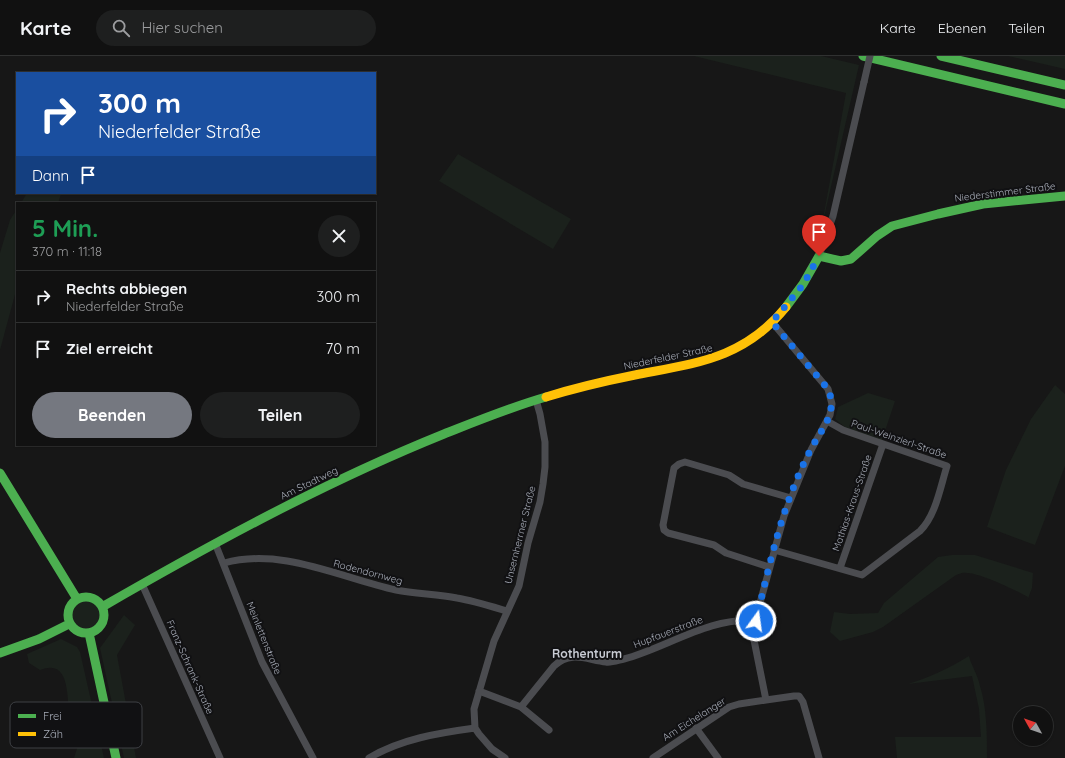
<!DOCTYPE html>
<html lang="de">
<meta charset="utf-8">
<style>
:root{--surface:#111;--page:#1e1f1f;--text:#f1f3f6;--muted:#9c9d9f;--line:#303131;--accent:#757880}
body{margin:0;font-family:Quicksand,sans-serif;background:var(--page);color:var(--text);height:100vh;display:flex;flex-direction:column;font-size:15px;white-space:nowrap}
*{box-sizing:border-box;margin:0}
p{font-size:13px;color:var(--muted)}
.icon{flex:none;width:22px;height:22px;fill:none;stroke:currentColor;stroke-width:2;stroke-linecap:round;stroke-linejoin:round}
.map{position:relative;flex:1;overflow:hidden}
.sheet{position:absolute;left:16px;top:146px;width:360px;height:244px;display:flex;flex-direction:column;background:var(--surface);border-radius:0px;box-shadow:0 1px 3px #0004,0 0 0 1px var(--line)}
.sheet>*{flex:none}
.top-card{position:absolute;left:16px;top:16px;width:360px;height:122px;border-radius:0px;box-shadow:0 1px 3px #0004,0 0 0 1px var(--line);background:#1a4fa0;color:#fff;overflow:hidden}
.needle{width:26px;rotate:310deg}
.buttons{position:absolute;left:1013px;top:650px;display:grid;gap:8px}
.buttons a{display:grid;place-items:center;width:40px;height:40px;border-radius:50%;background:var(--surface);box-shadow:0 1px 3px #0004,0 0 0 1px var(--line);font-size:20px}
.pin{position:absolute;display:grid;place-items:center;width:34px;height:34px;color:#fff;margin:-41px -17px;border-radius:50% 50% 50% 0;rotate:-45deg;box-shadow:0 0 4px #0007}
.pin .icon{rotate:45deg}
.me{position:absolute;width:44px;margin:-22px;rotate:14deg;stroke-linejoin:round;filter:drop-shadow(0 0 3px #0008)}
.turn{display:flex;align-items:center;gap:14px;height:84px;padding:0 16px;font-size:18px}
.turn .icon{width:52px;height:52px;stroke-width:2.5}
.turn b{display:block;font-size:28px;line-height:34px}
.then{display:flex;align-items:center;height:38px;padding:0 16px;background:#0003;gap:8px;font-size:15px}
.round{display:grid;place-items:center;flex:none;width:42px;height:42px;border-radius:21px;background:var(--page)}
.head{display:flex;align-items:center;justify-content:space-between;height:68px;padding:0 16px}
h1{font-size:24px;font-weight:700;line-height:30px;color:#1e9e55}
.primary-button{display:flex;gap:8px;margin-top:auto;padding:8px 16px}
.primary-button a{flex:1;height:46px;border-radius:24px;background:var(--accent);color:#fff;font-size:16px;font-weight:700;line-height:46px;text-align:center}
.primary-button a+a{background:var(--page);color:var(--text)}
ul{padding:0;list-style:none}
li{display:flex;align-items:center;gap:12px;height:52px;padding:0 16px;border-top:1px solid var(--line)}
li div{flex:1}
li b{display:block;font-size:15px}
li em{font-style:normal}
header{display:flex;align-items:center;gap:24px;box-sizing:border-box;height:56px;padding:0 20px;background:var(--surface);border-bottom:1px solid var(--line)}
header strong{font-size:19px}
nav{display:flex;gap:22px;margin-inline-start:auto;font-size:14px}
.search{width:280px;height:36px;background:var(--page);display:flex;align-items:center;gap:10px;box-sizing:border-box;padding:0 14px;border-radius:22px;color:var(--muted);font-size:15px}
.map>svg:first-child{display:block}
.green{fill:#1b211c}
.lines{fill:none;stroke-linecap:round;stroke-linejoin:round}
.street{stroke:#4b4c50;stroke-width:7}
.fast{stroke:#4caf50;stroke-width:9}
.slow{stroke:#ffc107;stroke-width:9}
.street-bridge{stroke:#4b4c50;stroke-width:7}
.route{stroke:#1a73e8;stroke-width:7;stroke-dasharray:0 12.6}
.labels{text-anchor:middle;dominant-baseline:central;stroke-width:4;stroke-linejoin:round;paint-order:stroke}
.street-label{font-size:10px;fill:#a8adb8;stroke:#111113}
.quarter-label{font-size:12px;font-weight:bold;fill:#c9ccd4;stroke:#111113}
.key{fill:#111113;stroke:#3e4045;stroke-width:1}
.key-label{font-size:11px;fill:#a8adb8}
</style>
<header>
<strong>Karte</strong>
<div class="search"><svg class="icon" aria-label="search" viewBox="0 0 24 24"><circle cx="10" cy="10" r="6"/><path d="M15 15l6 6"/></svg>Hier suchen</div>
<nav><a>Karte</a><a>Ebenen</a><a>Teilen</a></nav>
</header>
<div class="map">
<svg width="1065" height="702" viewBox="0 0 1065 702">
<rect width="100%" height="100%" fill="#171717"/>
<path class="green" d="M 694,0 L 821,0 L 859,9 L 821,174 L 846,37 Z
M 1008,0 L 1065,0 L 1065,13 Z
M 458,98 L 571,163 L 553,193 L 439,125 Z
M 27,137 L 57,137 L 61,138 L 58,147 L 21,147 Z
M 17,153 L 17,231 L 0,294 L 0,197 L 10,164 Z
M 1055,329 L 1065,338 L 1065,410 L 1035,489 L 987,471 L 1006,414 L 1031,363 Z
M 868,337 L 895,345 L 882,384 L 845,371 L 835,363 L 838,351 Z
M 952,499 L 975,499 L 1033,517 L 1032,532 L 1027,545 L 1028,541 C 1015,534 975,514 962,517 C 962,517 956,519 956,519 L 883,571 L 873,576 L 840,585 L 830,576 L 834,556 L 850,558 L 878,557 L 884,547 L 938,501 Z
M71 559a15 15 0 1 1 30 0a15 15 0 1 1-30 0Z
M 124,559 L 135,569 L 117,599 L 136,702 L 124,702 L 100,592 Z
M 61,583 L 77,591 L 80,596 L 104,702 L 74,702 C 76,695 79,688 80,681 C 81,671 75,668 71,661 C 65,647 73,601 40,614 L 29,607 L 27,598 Z
M 969,600 C 971,609 978,619 980,630 C 987,652 987,679 987,702 L 897,702 L 895,681 L 981,681 L 979,653 L 972,620 L 908,628 C 931,621 947,613 969,600 Z"/>
<g class="lines">
<path class="street" d="M 819,200 L 833,160 L 864,26
M 215,487 L 262,606 L 313,702
M 774,494 L 862,519 L 920,475 C 936,459 940,432 947,410 L 843,374 L 827,365
M 224,507 C 282,491 341,522 396,534 C 416,538 437,538 457,542 C 474,545 490,550 507,555
M 769,511 L 726,497 L 714,489 L 668,477 L 664,474 L 663,469 L 674,412 L 679,408 L 685,406 L 729,419 L 743,428 L 791,442
M 840,512 L 883,388
M 142,528 L 220,702
M 479,635 L 521,651 L 554,610 C 571,594 587,604 606,606 C 611,607 619,604 624,603 C 666,592 711,560 755,565
M 766,644 L 794,640 L 799,640 L 803,646 L 819,702
M 521,651 L 549,674
M 696,672 L 718,702
M 369,702 C 401,683 438,677 475,672
M 505,702 L 492,693 L 479,678 L 475,672 L 474,653 L 494,585 L 519,530 L 528,487 L 540,446 L 543,428 L 545,411 L 545,386 L 540,358 L 536,344
M 653,702 L 729,651 L 739,648 L 766,644 L 754,584 L 755,565 L 784,460 L 811,394 L 830,359 L 832,348 L 828,333 L 772,266"/>
<path class="fast" d="M 863,0 L 1065,48
M 941,0 L 1065,29
M 786,251 L 803,228 L 819,200 L 841,205 L 851,203 L 877,180 L 892,170 L 938,158 L 983,148 L 1065,140
M 0,417 L 77,543
M68 559a18 18 0 1 1 36 0a18 18 0 1 1-36 0Z
M 102,551 C 213,487 325,426 444,378 C 477,365 511,351 546,341
M 89,577 L 116,702
M 0,597 L 39,583 L 69,568"/>
<path class="slow" d="M 546,341 C 575,332 605,325 635,319 C 696,307 744,303 786,251"/>
<path class="street-bridge" d="M 864,26 L 870,0"/>
</g>
<g class="lines">
<path class="route" d="M 756,565 C 770,506 783,445 812,391 C 823,371 838,356 828,333 L 772,266 L 803,229 L 819,200"/>
</g>
<g class="labels">
<g class="street-label">
<text transform="translate(1005 136) rotate(-7)">Niederstimmer Straße</text>
<text transform="translate(668 301) rotate(-12)">Niederfelder Straße</text>
<text transform="translate(899 383) rotate(19)">Paul-Weinzierl-Straße</text>
<text transform="translate(309 427) rotate(-26)">Am Stadtweg</text>
<text transform="translate(852 447) rotate(-71)">Mathias-Kraus-Straße</text>
<text transform="translate(520 479) rotate(-76)">Unsernherrner Straße</text>
<text transform="translate(368 516) rotate(15)">Rodendornweg</text>
<text transform="translate(668 576) rotate(-21)">Hupfauerstraße</text>
<text transform="translate(264 582) rotate(68)">Meinlettenstraße</text>
<text transform="translate(190 611) rotate(66)">Franz-Schrank-Straße</text>
<text transform="translate(694 663) rotate(-32)">Am Eichelanger</text>
</g>
<g class="quarter-label">
<text x="587" y="597">Rothenturm</text>
</g>
</g>
<rect x="10" y="646" width="132" height="46" rx="6" class="key"/>
<rect x="18" y="658" width="18" height="4" fill="#4caf50"/>
<rect x="18" y="676" width="18" height="4" fill="#ffc107"/>
<g class="key-label">
<text x="43" y="664">Frei</text>
<text x="43" y="682">Zäh</text>
</g>
</svg>
<div class="buttons">
<a><svg class="needle" viewBox="-14 -14 28 28"><path d="M0-13l5 13h-10z" fill="#e53935"/><path d="M0 13l5-13h-10z" fill="#9c9d9f"/></svg></a>
</div>
<div class="pin" style="left:819px;top:200px;background:#d93025"><svg class="icon" aria-label="arrive" viewBox="0 0 24 24"><path d="M6 21V4h12l-3 4 3 4H6"/></svg></div>
<svg class="me" style="left:756px;top:565px" viewBox="-20 -20 40 40"><circle r="17" fill="#1a73e8" stroke="#fff" stroke-width="3"/><path d="M0-11L8 9 0 5-8 9z" fill="#fff"/></svg>
<div class="top-card">
<div class="turn"><svg class="icon" aria-label="right" viewBox="0 0 24 24"><path d="M7 20v-9h11M14 6l5 5-5 5"/></svg><div><b>300 m</b>Niederfelder Straße</div></div>
<div class="then">Dann<svg class="icon" aria-label="arrive" viewBox="0 0 24 24"><path d="M6 21V4h12l-3 4 3 4H6"/></svg></div>
</div>
<section class="sheet">
<div class="head"><div><h1>5 Min.</h1><p>370 m · 11:18</p></div><a class="round"><svg class="icon" aria-label="close" viewBox="0 0 24 24"><path d="M6 6l12 12M18 6L6 18"/></svg></a></div>
<ul>
<li><svg class="icon" aria-label="right" viewBox="0 0 24 24"><path d="M7 20v-9h11M14 6l5 5-5 5"/></svg><div><b>Rechts abbiegen</b><p>Niederfelder Straße</p></div><em>300 m</em></li>
<li><svg class="icon" aria-label="arrive" viewBox="0 0 24 24"><path d="M6 21V4h12l-3 4 3 4H6"/></svg><div><b>Ziel erreicht</b></div><em>70 m</em></li>
</ul>
<div class="primary-button"><a>Beenden</a><a>Teilen</a></div>
</section>
</div>
